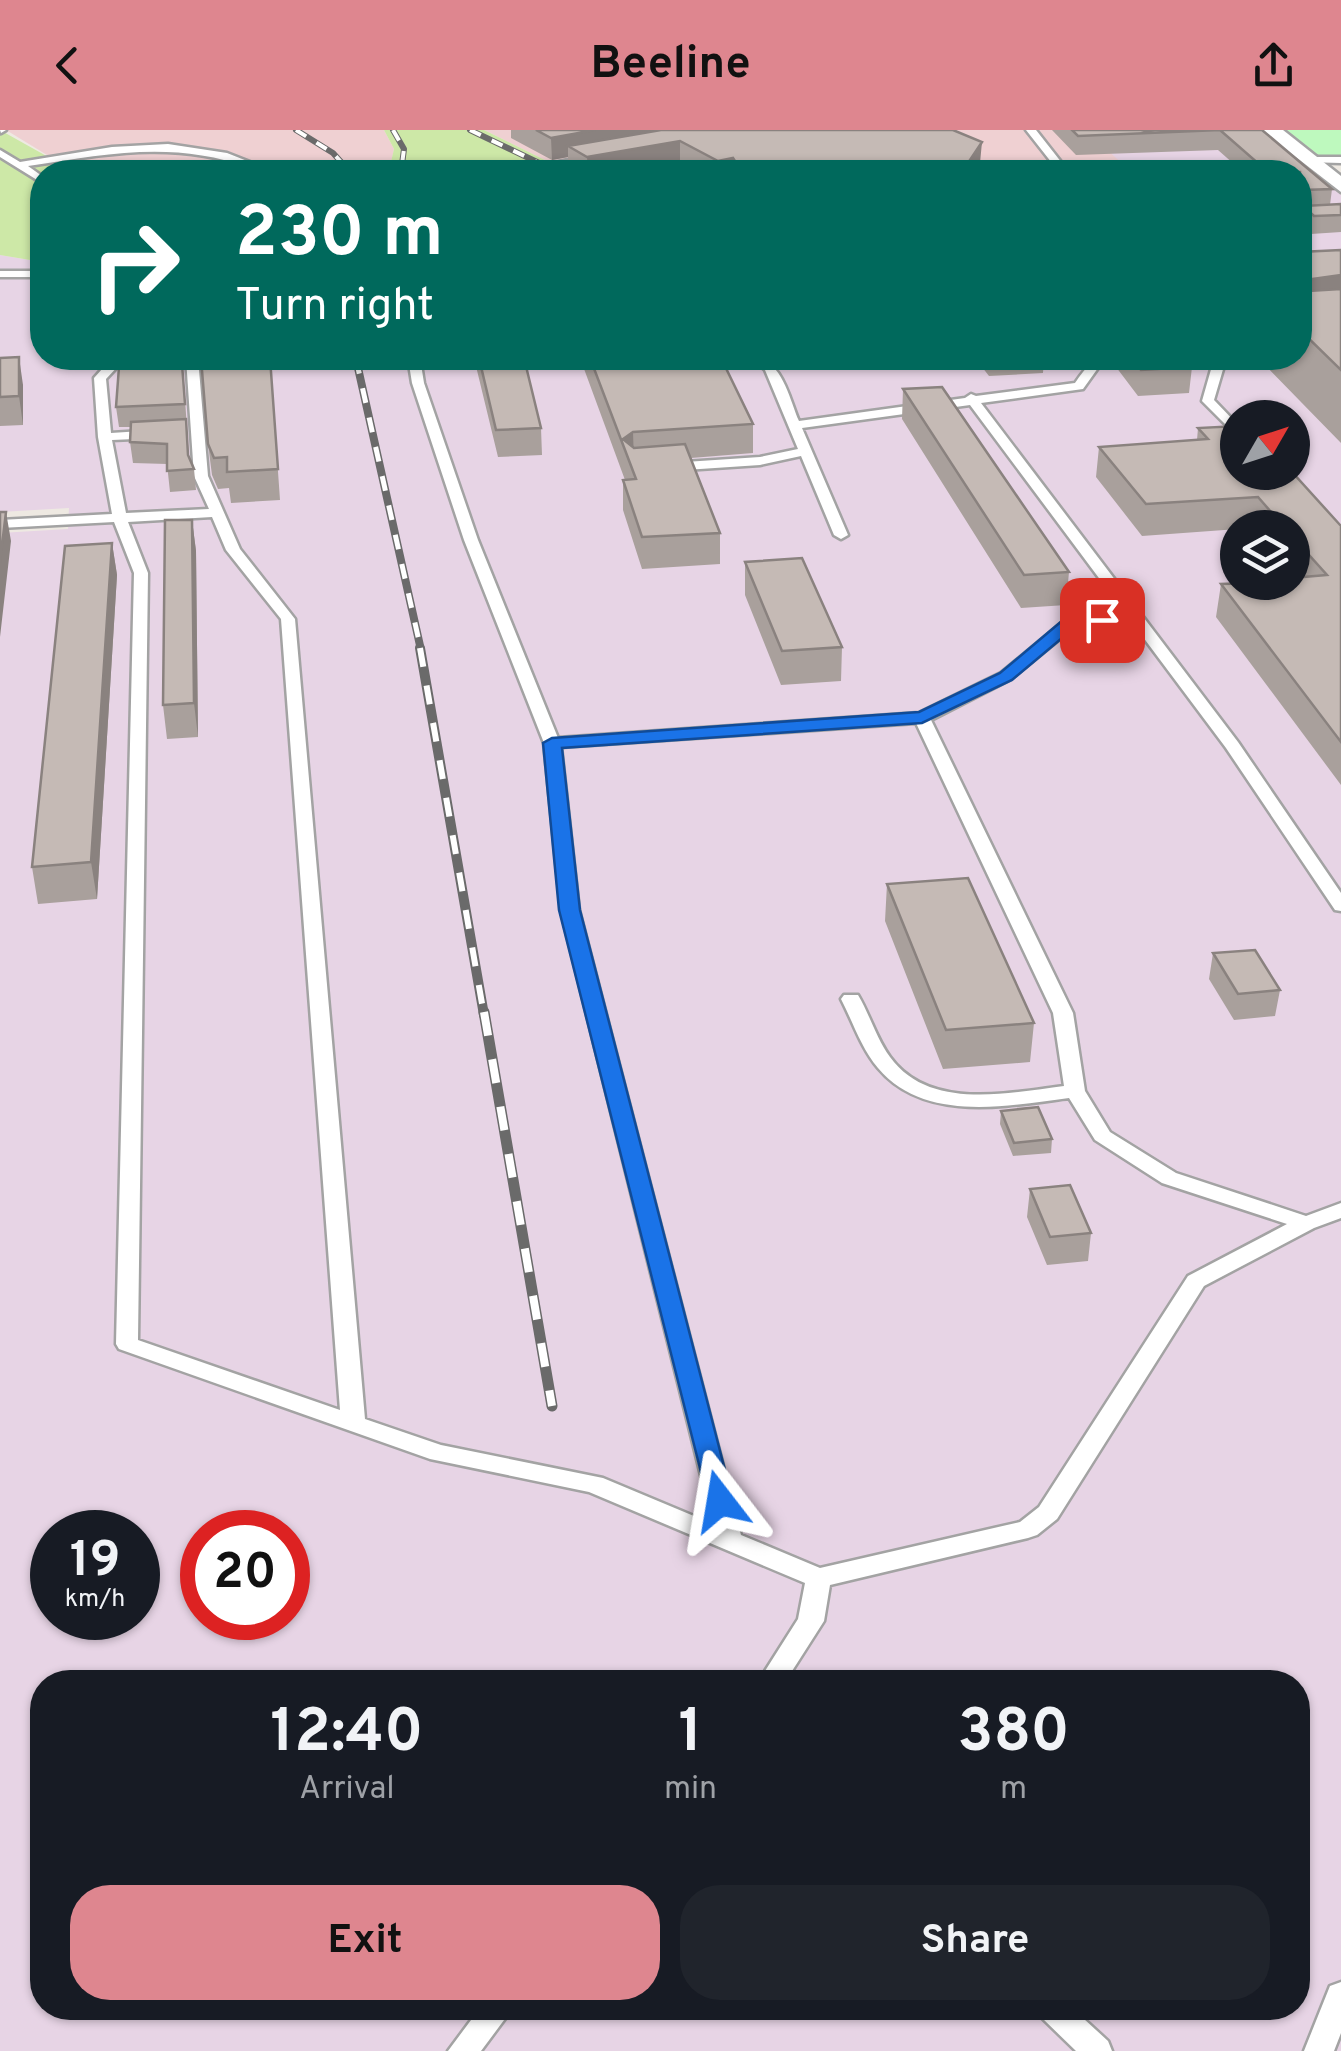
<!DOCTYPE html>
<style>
:root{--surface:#171b24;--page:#20242c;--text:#f1f3f6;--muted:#9ea1a6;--accent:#de868f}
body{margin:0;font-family:Overpass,sans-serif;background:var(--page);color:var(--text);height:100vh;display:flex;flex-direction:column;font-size:38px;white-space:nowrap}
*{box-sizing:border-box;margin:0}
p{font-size:32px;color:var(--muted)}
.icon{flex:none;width:55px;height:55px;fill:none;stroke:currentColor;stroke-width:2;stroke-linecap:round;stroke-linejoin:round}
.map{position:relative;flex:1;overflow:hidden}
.sheet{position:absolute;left:30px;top:1540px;width:1280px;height:350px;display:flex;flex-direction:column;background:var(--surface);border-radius:40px;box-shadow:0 2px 8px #0004}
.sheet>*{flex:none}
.hud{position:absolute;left:30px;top:30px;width:1282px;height:210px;border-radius:40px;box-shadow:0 2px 8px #0004;background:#00695c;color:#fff;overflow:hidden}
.needle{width:65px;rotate:51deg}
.controls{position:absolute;left:1220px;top:270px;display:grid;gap:20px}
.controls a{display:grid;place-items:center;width:90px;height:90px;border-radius:50%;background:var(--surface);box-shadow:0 2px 8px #0004;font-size:50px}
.speed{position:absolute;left:30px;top:1380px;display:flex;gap:20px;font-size:50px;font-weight:700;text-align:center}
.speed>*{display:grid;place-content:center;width:130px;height:130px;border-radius:50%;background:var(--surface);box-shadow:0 2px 8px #0004;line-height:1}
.speed small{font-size:25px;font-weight:400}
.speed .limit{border:15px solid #d22;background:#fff;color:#111}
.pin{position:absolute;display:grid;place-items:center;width:85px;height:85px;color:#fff;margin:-42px;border-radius:20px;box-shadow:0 5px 15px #0006}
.me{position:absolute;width:110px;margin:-55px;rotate:346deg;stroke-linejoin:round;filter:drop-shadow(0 0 8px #0008)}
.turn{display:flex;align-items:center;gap:35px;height:210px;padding:0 40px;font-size:45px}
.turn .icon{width:130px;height:130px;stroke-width:2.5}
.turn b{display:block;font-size:70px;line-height:85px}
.eta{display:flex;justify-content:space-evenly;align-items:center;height:170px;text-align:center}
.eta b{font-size:60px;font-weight:700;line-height:70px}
.primary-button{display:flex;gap:20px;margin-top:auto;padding:20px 40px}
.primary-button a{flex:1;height:115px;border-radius:40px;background:var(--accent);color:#111;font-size:40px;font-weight:700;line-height:115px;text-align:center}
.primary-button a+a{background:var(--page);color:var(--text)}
header{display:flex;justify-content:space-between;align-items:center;height:130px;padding:0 40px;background:var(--accent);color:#111;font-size:45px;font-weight:700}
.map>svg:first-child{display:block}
.commercial{fill:#efd0d2}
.industrial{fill:#e7d4e5;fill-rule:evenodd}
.grass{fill:#cde8a7}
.park{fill:#bef9be}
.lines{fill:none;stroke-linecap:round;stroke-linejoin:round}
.lane-casing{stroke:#a3a3a3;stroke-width:5}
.street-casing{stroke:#a3a3a3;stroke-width:5}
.lane{fill:#fff;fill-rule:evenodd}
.street{fill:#fff;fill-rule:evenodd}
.rail-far3-casing{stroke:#6a6a6a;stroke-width:6}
.rail-far2-casing{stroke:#6a6a6a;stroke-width:8}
.rail-far1-casing{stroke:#6a6a6a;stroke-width:10}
.rail-casing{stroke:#6a6a6a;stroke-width:11}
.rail-far3{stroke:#fff;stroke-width:4;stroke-dasharray:12;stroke-linecap:butt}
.rail-far2{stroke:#fff;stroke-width:5;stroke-dasharray:15;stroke-linecap:butt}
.rail-far1{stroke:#fff;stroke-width:6;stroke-dasharray:19;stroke-linecap:butt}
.rail{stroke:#fff;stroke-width:8;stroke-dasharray:24;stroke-linecap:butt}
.wall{fill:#a9a09c}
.shaded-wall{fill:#8a827f}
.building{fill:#c5bab5;stroke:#8a827f;stroke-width:2.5}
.route{fill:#1a73e8;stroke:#114b97;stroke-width:2.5}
</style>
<header><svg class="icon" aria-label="back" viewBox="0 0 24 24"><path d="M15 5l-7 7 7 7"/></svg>Beeline<svg class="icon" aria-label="share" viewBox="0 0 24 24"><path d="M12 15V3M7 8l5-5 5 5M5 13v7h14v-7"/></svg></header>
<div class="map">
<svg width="1341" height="1921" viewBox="0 0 1341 1921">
<rect width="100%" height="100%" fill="#eee9e2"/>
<path class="commercial" d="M 6,0 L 384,0 L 394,19 L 390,37 L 353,42 L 75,42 Z
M 484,0 L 1261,0 L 1341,65 L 1300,42 L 569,42 Z"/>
<path class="industrial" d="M 1086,0 L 1261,0 L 1341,65 L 1341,1921 L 0,1921 L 0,403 L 68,399 L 69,378 L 0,382 L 0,125 L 42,132 L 42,228 L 1300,228 L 1300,42 L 1109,42 L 1130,41 ZM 1238,288 L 1292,288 L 1292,342 L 1238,342 ZM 1238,398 L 1292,398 L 1292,452 L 1238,452 ZM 52,1402 L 138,1402 L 138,1488 L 52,1488 ZM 202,1402 L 288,1402 L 288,1488 L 202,1488 ZM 42,1552 L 1298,1552 L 1298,1878 L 42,1878 Z"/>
<path class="grass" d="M 0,0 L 75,42 L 42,42 L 42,132 L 0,125 Z
M 384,0 L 484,0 L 569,42 L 353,42 L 390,36 L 394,19 Z"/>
<path class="park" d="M 1282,0 L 1341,0 L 1341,26 L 1316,27 Z"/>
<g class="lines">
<g class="lane-casing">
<path id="lane" d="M 0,0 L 6,0 L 1,3 Z
M 1026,0 L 1036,0 L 1069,42 L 1059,42 Z
M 168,14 L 227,23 L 265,38 L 258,42 L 246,42 L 251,38 C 172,10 108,24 28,36 L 42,46 L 42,53 L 0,27 L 0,20 L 20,32 L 112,17 Z
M 594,25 L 597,30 L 527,42 L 507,42 Z
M 1309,27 L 1341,27 L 1341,33 L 1305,32 Z
M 0,141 L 42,141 L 42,147 L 0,147 Z
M 112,228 L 138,228 L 120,234 L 106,249 L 111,303 L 157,300 L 163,304 L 157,308 L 112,310 L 126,383 L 209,379 L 194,346 L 186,228 L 198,228 L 208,346 L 240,419 L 295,489 L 365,1289 L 441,1315 L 603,1348 L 713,1394 L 561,780 L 544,613 L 464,410 L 412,253 L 408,228 L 420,228 L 424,253 L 478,410 L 558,608 L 919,583 L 1001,543 L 1064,491 L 1125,483 L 970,275 L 802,298 L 848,405 L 841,409 L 834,405 L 801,326 L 760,335 L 670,341 L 663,337 L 670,333 L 760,327 L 798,319 L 765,240 L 752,228 C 782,228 789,268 799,291 L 965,268 L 971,264 L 976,266 L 1075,253 C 1087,236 1092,228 1114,228 L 1098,238 L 1083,259 L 981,273 L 1238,612 L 1341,763 L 1341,781 L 1335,780 L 1226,618 L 1131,491 L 1073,498 L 1011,549 L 931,590 L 1073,883 L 1085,961 L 1110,1002 L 1176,1043 L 1306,1086 L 1341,1073 L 1341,1088 L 1314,1098 L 1204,1156 L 1057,1389 L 1037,1405 L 1028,1408 L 830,1455 L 824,1491 L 785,1552 L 758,1552 L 798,1489 L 805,1453 L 589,1362 L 430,1329 L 119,1219 L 116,1214 L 134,443 L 114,392 L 0,398 L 0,390 L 112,384 L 98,307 L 94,248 ZM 212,387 L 226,420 L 281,489 L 340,1280 L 138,1210 L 148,443 L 128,392 ZM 916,593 L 1053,883 L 1064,956 C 1008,963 929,981 890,927 C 876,908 870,885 858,865 L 844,865 L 841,869 C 853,892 861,918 878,938 C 924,993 1007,976 1069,968 L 1095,1010 L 1162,1053 L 1287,1094 L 1188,1146 L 1039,1377 L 1020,1392 L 820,1438 L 741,1405 L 579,780 L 561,617 Z
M 1206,228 L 1218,228 L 1224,236 L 1214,270 L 1238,295 L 1238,307 L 1202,271 L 1212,236 Z
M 1341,1852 L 1341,1903 L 1334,1921 L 1304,1921 L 1330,1856 Z
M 480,1878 L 513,1878 L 481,1921 L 448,1921 Z
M 1037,1878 L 1072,1878 L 1108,1911 L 1112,1921 L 1076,1921 L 1041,1887 Z"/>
</g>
<g class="street-casing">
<path id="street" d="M 1261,0 L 1283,0 L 1341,46 L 1341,62 Z"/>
</g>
<use href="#lane" class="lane"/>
<use href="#street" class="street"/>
<g class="rail-far3-casing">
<path id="rail-far3" d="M 296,0 L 333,23 L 350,42
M 393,0 L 404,19 L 401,42
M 470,0 L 558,42"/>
</g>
<g class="rail-far2-casing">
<path id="rail-far2" d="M 356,229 L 421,520"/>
</g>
<g class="rail-far1-casing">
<path id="rail-far1" d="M 420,518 L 484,885"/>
</g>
<g class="rail-casing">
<path id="rail" d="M 484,882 L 552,1276"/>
</g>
<use href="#rail-far3" class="rail-far3"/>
<use href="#rail-far2" class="rail-far2"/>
<use href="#rail-far1" class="rail-far1"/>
<use href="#rail" class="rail"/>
</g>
<path class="wall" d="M 511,0 L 953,0 L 980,33 L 974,42 L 699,42 L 680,33 L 623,42 L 576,42 L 568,38 L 568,27 L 552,30 L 511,8 Z
M 1052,0 L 1262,0 L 1332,59 L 1330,75 L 1341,74 L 1341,102 L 1311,104 L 1300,94 L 1302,80 L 1300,80 L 1300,42 L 1243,42 L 1218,20 L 1076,25 Z
M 1341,120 L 1341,313 L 1262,232 L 1263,228 L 1300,228 L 1300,122 Z
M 0,228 L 23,255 L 23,295 L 0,296 Z
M 270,228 L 280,370 L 231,373 L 229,358 L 218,359 L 212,345 L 208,314 Z
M 474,228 L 524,228 L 541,298 L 542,325 L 498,327 Z
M 580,228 L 721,228 L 753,294 L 753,323 L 691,328 L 720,403 L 720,434 L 642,439 L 623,380 L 623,350 L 625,350 Z
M 975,228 L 1044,228 L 1043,243 L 989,246 Z
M 1113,228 L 1184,228 L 1192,237 L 1189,263 L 1138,266 L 1113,233 Z
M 184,254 L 189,329 L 194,339 L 196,360 L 170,362 L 167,334 L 133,333 L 130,312 L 131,297 L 119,297 L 116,277 Z
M 903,259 L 1069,442 L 1066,475 L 1021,478 L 902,289 Z
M 1198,298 L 1341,396 L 1341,655 L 1216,487 L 1221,454 L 1295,448 L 1292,444 L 1292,398 L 1238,398 L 1238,399 L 1142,406 L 1096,347 L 1099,317 L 1197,310 Z
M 192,390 L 196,421 L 198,607 L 167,609 L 163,575 Z
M 112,413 L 117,445 L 97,769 L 38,774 L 32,737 Z
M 745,432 L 842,517 L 841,551 L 781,555 L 745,465 Z
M 887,754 L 1034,893 L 1030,932 L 943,939 L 885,791 Z
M 1213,823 L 1280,860 L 1275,886 L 1234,890 L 1209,849 Z
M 1001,981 L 1052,1009 L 1051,1023 L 1013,1026 L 1000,994 Z
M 1030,1059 L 1091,1103 L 1088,1131 L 1047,1135 L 1027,1087 Z"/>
<path class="shaded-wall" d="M 595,0 L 708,0 L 568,16 L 568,27 L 552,30 L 551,8 Z
M 680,11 L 680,33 L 623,42 L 588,42 L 587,27 Z
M 982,12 L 980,33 L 974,42 L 962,42 Z
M 733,28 L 733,42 L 718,42 L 718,31 Z
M 1341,145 L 1341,203 L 1308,208 L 1305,150 Z
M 19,227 L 23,255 L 23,295 L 19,266 Z
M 633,302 L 634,332 L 623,309 Z
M 6,382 L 11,411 L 0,507 L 0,432 Z
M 192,390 L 196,421 L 198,607 L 194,573 Z
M 112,413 L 117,445 L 97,769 L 91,732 Z"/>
<path class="building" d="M 536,0 L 595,0 L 551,8 Z
M 661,0 L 953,0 L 982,12 L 962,42 L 742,42 L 733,28 L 718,31 L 680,11 L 587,27 L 568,16 Z
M 1072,0 L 1141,0 L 1145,1 L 1155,0 L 1262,0 L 1332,59 L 1303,60 L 1300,68 L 1300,42 L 1268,42 L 1220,0 L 1078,6 Z
M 1341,74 L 1341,85 L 1314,86 L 1303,76 Z
M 1341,120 L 1341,145 L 1305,150 L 1309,161 L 1341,159 L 1341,240 L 1300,200 L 1300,122 Z
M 19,227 L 19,266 L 0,267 L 0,228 Z
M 201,228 L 270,228 L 278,339 L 227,342 L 227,327 L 214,328 L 208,314 Z
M 479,228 L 524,228 L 541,298 L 496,300 Z
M 590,228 L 721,228 L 753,294 L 633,302 L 623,309 L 634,318 L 685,314 L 720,403 L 642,407 L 623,350 L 636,349 Z
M 1131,228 L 1184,228 L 1192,237 L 1141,240 Z
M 182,234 L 185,274 L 116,277 L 119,237 Z
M 942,257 L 1069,442 L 1024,445 L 903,259 Z
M 186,289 L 188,325 L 194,339 L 167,341 L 167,314 L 130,312 L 131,292 Z
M 1238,296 L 1238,342 L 1292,342 L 1341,396 L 1341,612 L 1221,454 L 1292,452 L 1292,448 L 1327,445 L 1292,406 L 1292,398 L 1285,398 L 1258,367 L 1146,374 L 1099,317 L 1208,309 L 1198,298 Z
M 0,382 L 6,382 L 0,432 Z
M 165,390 L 192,390 L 194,573 L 163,575 Z
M 112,413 L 91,732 L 32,737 L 65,416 Z
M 802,428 L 842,517 L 782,521 L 745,432 Z
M 968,748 L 1034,893 L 946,900 L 887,754 Z
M 1255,820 L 1280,860 L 1238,864 L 1213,823 Z
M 1038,977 L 1052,1009 L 1014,1013 L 1001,981 Z
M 1070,1055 L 1091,1103 L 1050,1107 L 1030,1059 Z"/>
<path class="route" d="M 1102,485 L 1108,486 L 1108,493 L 1074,498 L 1012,550 L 922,593 L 562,618 L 580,780 L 733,1371 L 729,1378 L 710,1378 L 559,780 L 543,613 L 552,608 L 919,582 L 1000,543 L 1063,490 Z"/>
</svg>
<div class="controls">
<a><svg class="needle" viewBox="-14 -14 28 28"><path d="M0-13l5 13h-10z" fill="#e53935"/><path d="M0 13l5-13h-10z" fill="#9ea1a6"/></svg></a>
<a><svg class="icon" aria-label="layers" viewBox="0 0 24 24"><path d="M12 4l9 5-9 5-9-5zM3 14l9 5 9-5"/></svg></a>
</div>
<div class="speed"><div>19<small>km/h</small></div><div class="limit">20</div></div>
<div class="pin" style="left:1102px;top:490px;background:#d93025"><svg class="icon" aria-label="arrive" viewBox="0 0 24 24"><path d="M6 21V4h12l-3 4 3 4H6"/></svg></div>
<svg class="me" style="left:720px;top:1371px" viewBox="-20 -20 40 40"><path d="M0-17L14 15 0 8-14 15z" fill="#1a73e8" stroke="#fff" stroke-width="4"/></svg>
<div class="hud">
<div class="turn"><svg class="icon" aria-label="right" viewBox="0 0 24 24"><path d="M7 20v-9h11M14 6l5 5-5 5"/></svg><div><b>230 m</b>Turn right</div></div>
</div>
<section class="sheet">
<div class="eta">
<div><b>12:40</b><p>Arrival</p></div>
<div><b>1</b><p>min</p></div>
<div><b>380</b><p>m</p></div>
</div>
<div class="primary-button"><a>Exit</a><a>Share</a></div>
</section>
</div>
